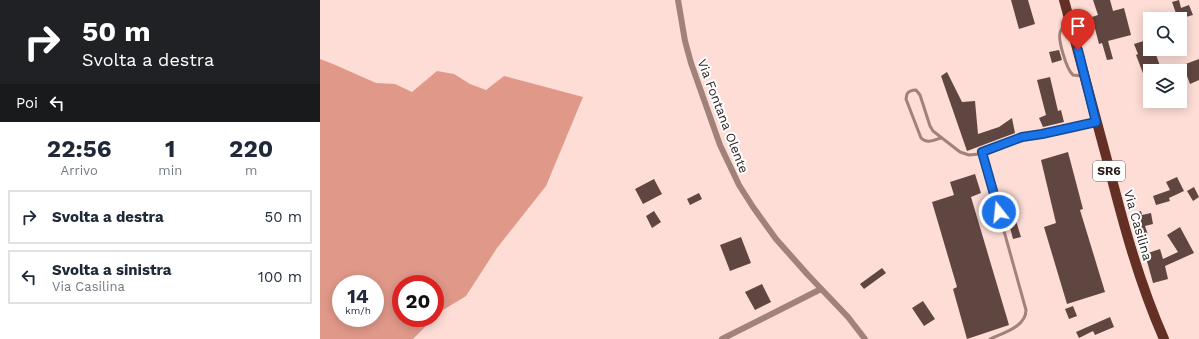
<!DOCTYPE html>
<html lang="it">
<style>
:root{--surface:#fff;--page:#f2f2f3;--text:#1f2937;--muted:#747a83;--line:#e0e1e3}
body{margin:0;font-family:"Work Sans",sans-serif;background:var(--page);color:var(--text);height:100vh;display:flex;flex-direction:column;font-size:15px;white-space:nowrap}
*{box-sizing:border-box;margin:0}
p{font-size:13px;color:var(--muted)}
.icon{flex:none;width:22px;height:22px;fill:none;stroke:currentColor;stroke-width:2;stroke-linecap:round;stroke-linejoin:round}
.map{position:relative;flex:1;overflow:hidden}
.drawer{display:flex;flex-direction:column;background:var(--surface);width:320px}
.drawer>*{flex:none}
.top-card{background:#202124;color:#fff;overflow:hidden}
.buttons{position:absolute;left:823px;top:12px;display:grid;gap:8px}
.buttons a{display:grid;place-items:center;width:44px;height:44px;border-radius:0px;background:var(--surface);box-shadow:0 2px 10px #0003;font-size:20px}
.speed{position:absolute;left:12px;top:275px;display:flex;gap:8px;font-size:20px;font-weight:700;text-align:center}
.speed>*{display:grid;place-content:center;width:52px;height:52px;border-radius:50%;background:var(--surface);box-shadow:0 2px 10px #0003;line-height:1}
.speed small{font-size:10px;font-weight:400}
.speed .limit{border:6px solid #d22;background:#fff;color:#111}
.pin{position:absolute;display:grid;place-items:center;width:34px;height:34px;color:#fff;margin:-41px -17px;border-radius:50% 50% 50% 0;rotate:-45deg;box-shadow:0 0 4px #0007}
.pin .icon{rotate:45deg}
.me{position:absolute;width:44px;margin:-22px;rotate:344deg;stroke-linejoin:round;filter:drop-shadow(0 0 3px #0008)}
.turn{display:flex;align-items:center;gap:14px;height:84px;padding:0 16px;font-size:18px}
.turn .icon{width:52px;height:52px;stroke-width:2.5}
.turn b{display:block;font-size:28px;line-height:34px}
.then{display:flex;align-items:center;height:38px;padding:0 16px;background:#0003;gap:8px;font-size:15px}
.eta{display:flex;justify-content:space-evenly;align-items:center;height:68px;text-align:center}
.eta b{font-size:24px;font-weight:700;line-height:28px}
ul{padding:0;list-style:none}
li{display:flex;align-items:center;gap:12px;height:54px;margin:0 8px 6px;padding:0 8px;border:2px solid var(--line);border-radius:0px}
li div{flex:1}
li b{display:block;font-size:15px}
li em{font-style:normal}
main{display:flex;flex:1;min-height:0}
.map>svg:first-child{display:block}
.forest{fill:#e09889;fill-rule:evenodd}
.building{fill:#604640}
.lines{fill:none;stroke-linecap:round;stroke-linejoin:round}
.service{stroke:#a1827b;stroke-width:3}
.minor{stroke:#a1827b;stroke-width:6}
.primary{stroke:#643026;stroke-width:10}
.route-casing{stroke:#114b97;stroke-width:10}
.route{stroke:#1a73e8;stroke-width:7}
.labels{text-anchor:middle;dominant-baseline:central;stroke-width:4;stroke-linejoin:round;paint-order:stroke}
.shield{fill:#fff;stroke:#6b6261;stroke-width:1}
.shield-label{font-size:12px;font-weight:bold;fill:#2b1f1d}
.street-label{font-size:13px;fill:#2b1f1d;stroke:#fff}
</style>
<main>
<section class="drawer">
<div class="top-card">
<div class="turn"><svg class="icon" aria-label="right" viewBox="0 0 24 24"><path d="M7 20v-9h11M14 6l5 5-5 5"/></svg><div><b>50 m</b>Svolta a destra</div></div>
<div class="then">Poi<svg class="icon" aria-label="left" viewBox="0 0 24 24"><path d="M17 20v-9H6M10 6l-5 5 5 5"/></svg></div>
</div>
<div class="eta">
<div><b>22:56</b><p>Arrivo</p></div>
<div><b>1</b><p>min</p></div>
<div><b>220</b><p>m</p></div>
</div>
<ul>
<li><svg class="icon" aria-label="right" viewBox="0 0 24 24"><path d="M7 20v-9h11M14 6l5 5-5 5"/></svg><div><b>Svolta a destra</b></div><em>50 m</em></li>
<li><svg class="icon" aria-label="left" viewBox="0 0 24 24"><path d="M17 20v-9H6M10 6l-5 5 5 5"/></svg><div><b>Svolta a sinistra</b><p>Via Casilina</p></div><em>100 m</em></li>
</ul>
</section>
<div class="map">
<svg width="879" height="339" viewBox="0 0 879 339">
<rect width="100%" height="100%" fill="#fdddd6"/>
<path class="forest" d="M 0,59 L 13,64 L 56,83 L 75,84 L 92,92 L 117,71 L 134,74 L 150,84 L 166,90 L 184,76 L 263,97 L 226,186 L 177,248 L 146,296 L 123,310 L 115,317 L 115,284 L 81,284 L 81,318 L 114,318 L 93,339 L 0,339 ZM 21,284 L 55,284 L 55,318 L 21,318 Z"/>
<path class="building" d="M 691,0 L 708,0 L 715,24 L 699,29 Z
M 773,0 L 790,0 L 793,11 L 804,8 L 811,35 L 788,41 L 793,59 L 787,60 L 782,43 L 779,44 L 772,17 L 778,15 Z
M 859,0 L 861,8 L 869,5 L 873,15 L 858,19 L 852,2 Z
M 830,39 L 830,49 L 834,49 L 840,66 L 830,70 L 830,89 L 829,89 L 816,55 L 818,54 L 814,44 Z
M 739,50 L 742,60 L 732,63 L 729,52 Z
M 879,59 L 879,80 L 870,84 L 863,65 Z
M 627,72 L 642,102 L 655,101 L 658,134 L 679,127 L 692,118 L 695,133 L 647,151 L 621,76 Z
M 730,77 L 738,111 L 741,110 L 744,122 L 723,127 L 719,118 L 726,115 L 717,80 Z
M 748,152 L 763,209 L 760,210 L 785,292 L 747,304 L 724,227 L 736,223 L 721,160 Z
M 655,174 L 661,193 L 651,197 L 689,325 L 647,339 L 633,289 L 637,287 L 612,202 L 634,195 L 630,182 Z
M 857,177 L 864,191 L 849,198 L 850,201 L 836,205 L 833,196 L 850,190 L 846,182 Z
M 334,179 L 342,194 L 323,204 L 315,189 Z
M 874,187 L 879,197 L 873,201 L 867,191 Z
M 379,193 L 382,199 L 370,205 L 367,199 Z
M 689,198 L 701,237 L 693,239 L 683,201 Z
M 334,211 L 341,222 L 332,228 L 326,216 Z
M 821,211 L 822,215 L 831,213 L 833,224 L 825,226 L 828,235 L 822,237 L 816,213 Z
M 860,227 L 874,253 L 845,266 L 848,279 L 833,283 L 825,254 L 840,249 L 843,259 L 858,252 L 847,235 Z
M 421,237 L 431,263 L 410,271 L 400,245 Z
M 562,268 L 566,273 L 544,289 L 540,284 Z
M 442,284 L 451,302 L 435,310 L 425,292 Z
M 603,301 L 615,319 L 604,326 L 592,308 Z
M 753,306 L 757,316 L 749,319 L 745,309 Z
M 790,317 L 794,327 L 775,335 L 773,331 L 759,338 L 756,332 Z"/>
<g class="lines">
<path class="service" d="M 749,25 C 746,26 743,27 741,30 C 736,37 747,70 753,75 L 763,76
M 621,138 C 614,140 607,144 601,138 L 586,99 L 587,94 C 589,91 592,90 596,90 L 600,95 L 610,126 L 613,131 L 640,152 L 649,155 L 659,154 L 702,137 L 722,134 L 775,122
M 662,152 L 706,310 C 706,327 683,333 670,339"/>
<path class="minor" d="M 358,0 L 365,41 L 371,63 L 400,145 L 419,185 L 433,207 L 456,239 L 488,275 L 528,317 L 545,339
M 402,339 L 501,289"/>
<path class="primary" d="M 744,0 C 758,52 772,104 786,156 C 802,219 818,280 844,339"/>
</g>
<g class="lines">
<g class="route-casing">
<path id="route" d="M 679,212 L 662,152 L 702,137 L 722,134 L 776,122 L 758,50"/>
</g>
<use href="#route" class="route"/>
</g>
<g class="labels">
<rect class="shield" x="773" y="161" width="32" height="20" rx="3"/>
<g class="shield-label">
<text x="789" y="171">SR6</text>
</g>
<g class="street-label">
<text transform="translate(403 116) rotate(69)">Via Fontana Olente</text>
<text transform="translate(818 225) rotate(74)">Via Casilina</text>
</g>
</g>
</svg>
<div class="buttons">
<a><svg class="icon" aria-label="search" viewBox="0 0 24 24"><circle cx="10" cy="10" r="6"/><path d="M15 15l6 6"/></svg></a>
<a><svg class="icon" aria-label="layers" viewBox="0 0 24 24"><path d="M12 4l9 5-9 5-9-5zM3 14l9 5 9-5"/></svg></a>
</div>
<div class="speed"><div>14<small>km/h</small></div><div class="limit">20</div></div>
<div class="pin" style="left:758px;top:50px;background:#d93025"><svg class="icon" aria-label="arrive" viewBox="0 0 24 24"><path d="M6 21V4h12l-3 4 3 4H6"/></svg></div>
<svg class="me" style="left:679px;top:212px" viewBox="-20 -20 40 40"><circle r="17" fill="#1a73e8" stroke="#fff" stroke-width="3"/><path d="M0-11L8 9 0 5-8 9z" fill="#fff"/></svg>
</div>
</main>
